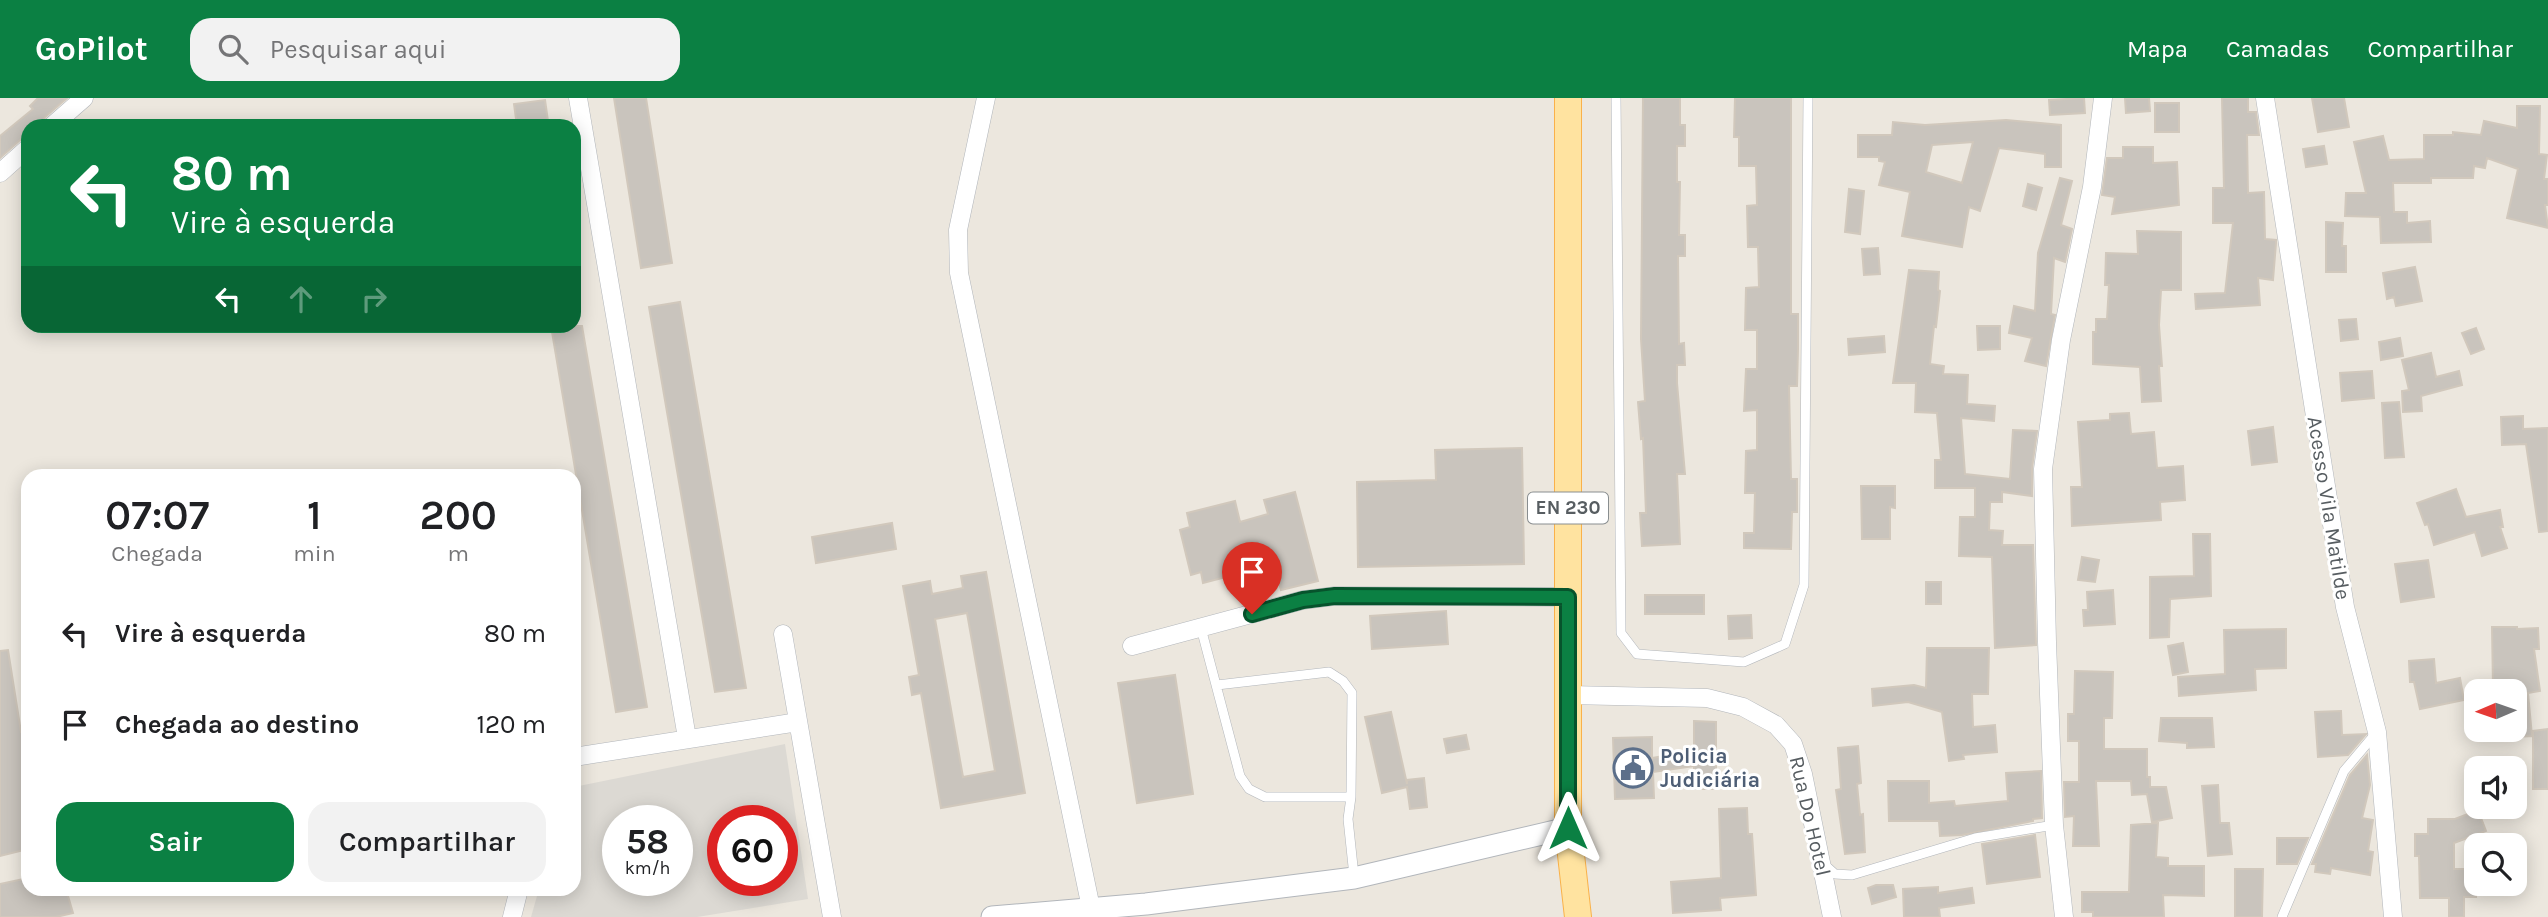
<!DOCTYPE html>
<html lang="pt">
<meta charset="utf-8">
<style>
:root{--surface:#fff;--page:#f2f2f2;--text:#202124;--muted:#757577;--accent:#0b8043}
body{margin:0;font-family:Karla,sans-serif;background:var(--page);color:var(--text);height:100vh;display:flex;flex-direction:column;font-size:26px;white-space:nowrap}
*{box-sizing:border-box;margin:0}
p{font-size:23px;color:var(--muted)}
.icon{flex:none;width:38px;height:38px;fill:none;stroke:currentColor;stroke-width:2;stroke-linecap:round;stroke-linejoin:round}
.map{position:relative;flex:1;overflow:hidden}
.side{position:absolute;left:21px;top:371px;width:560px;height:427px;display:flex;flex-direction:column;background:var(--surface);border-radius:21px;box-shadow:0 4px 18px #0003}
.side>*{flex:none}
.hud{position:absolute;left:21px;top:21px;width:560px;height:214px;border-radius:21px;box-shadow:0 4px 18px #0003;background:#0b8043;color:#fff;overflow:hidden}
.needle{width:46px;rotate:268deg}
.controls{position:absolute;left:2464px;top:581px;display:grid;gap:14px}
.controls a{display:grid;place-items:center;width:63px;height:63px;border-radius:14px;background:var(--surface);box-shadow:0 4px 18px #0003;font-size:35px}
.speed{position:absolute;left:602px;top:707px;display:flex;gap:14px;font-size:35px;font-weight:700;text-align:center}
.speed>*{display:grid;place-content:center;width:91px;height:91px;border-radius:50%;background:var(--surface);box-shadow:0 4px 18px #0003;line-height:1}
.speed small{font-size:18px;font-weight:400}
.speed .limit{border:10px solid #d22;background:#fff;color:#111}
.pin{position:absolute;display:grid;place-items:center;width:60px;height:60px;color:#fff;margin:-72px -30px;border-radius:50% 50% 50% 0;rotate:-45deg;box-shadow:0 0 7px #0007}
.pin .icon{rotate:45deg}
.me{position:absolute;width:77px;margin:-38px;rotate:0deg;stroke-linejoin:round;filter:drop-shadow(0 0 5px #0008)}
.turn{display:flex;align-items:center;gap:24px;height:147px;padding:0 35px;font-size:32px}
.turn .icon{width:91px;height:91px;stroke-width:2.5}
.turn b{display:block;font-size:49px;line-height:60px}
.lanes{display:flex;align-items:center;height:66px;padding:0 35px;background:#0003;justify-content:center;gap:35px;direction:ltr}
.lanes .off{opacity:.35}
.eta{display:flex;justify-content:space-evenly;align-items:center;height:119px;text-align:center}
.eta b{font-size:42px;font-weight:600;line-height:49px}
.button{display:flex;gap:14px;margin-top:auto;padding:14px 35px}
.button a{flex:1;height:80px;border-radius:21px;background:var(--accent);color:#fff;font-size:28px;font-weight:600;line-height:80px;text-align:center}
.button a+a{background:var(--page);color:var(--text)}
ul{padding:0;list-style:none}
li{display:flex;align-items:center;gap:21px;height:91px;padding:0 35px}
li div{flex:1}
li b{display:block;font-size:26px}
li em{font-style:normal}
header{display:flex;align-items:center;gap:42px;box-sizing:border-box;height:98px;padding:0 35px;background:var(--accent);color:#fff}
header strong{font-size:33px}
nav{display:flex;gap:38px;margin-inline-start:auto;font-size:24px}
.search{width:490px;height:63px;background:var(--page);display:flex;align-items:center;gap:18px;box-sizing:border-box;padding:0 24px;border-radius:21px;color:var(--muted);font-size:26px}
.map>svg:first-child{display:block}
.industrial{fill:#dcd9d3;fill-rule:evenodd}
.building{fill:#c9c4bd;stroke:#d1c8bc;stroke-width:2;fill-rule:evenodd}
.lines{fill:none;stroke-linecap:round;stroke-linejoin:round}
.service-casing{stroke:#b2b6bb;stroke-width:10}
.minor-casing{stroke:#b2b6bb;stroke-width:19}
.tertiary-casing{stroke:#b2b6bb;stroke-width:23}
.primary-casing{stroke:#fab149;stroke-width:28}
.service{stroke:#fff;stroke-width:9}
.minor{stroke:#fff;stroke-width:18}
.tertiary{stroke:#fff;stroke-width:21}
.primary{stroke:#ffe3a0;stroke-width:26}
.route-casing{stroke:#07532c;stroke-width:18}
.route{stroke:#0b8043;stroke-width:12}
.labels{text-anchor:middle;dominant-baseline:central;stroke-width:6;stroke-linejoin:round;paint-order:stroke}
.shield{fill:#fff;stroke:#898e90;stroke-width:2}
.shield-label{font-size:19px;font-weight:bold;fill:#575d61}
.street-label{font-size:21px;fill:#575d61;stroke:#fff}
.service-label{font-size:21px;font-weight:bold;fill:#4e5e75;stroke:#fff;text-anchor:start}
</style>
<header>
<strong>GoPilot</strong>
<div class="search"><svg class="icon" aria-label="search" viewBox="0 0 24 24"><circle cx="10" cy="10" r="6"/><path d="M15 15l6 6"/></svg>Pesquisar aqui</div>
<nav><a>Mapa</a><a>Camadas</a><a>Compartilhar</a></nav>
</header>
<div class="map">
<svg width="2548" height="819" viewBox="0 0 2548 819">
<rect width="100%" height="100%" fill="#ece7de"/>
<path class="industrial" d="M 785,646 L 808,801 L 697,819 L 531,819 L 539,791 L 574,791 L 574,689 ZM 618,723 L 677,723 L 677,782 L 618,782 ZM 723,723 L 782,723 L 782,782 L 723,782 Z"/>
<path class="building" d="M 38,0 L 67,0 L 45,19 L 41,28 L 28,28 L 28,39 L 20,42 L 0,60 L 0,38 L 33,11 L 30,8 Z
M 614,0 L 646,0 L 672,165 L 641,170 Z
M 1643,0 L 1680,0 L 1680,27 L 1685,27 L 1685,48 L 1677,48 L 1677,84 L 1680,84 L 1679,137 L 1685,137 L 1685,158 L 1678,158 L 1679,246 L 1684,245 L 1685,267 L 1677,267 L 1677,285 L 1685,376 L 1677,376 L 1680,446 L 1642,448 L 1640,415 L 1646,415 L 1643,340 L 1641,341 L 1638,304 L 1645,303 L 1641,241 Z
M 1735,0 L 1791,0 L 1791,216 L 1798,216 L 1798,251 L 1797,288 L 1789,288 L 1791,381 L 1797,381 L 1797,414 L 1792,414 L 1791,451 L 1744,450 L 1744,435 L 1754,435 L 1755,395 L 1745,395 L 1746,353 L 1757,352 L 1757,312 L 1744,313 L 1746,271 L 1757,271 L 1757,232 L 1745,232 L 1746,190 L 1759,189 L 1758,149 L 1748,149 L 1747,108 L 1757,107 L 1756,68 L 1739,68 L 1739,39 L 1734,39 Z
M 2084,0 L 2085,15 L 2050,17 L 2049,2 Z
M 2125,0 L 2149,0 L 2150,13 L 2126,15 Z
M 2222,0 L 2248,0 L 2248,14 L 2256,14 L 2259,37 L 2247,37 L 2248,95 L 2264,94 L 2265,141 L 2276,142 L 2276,145 L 2273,182 L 2258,180 L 2260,207 L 2196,211 L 2195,196 L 2225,195 L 2233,125 L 2213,125 L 2213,90 L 2224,90 Z
M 2312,0 L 2344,0 L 2349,29 L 2318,34 Z
M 545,2 L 548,23 L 517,28 L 514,6 Z
M 2155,5 L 2179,5 L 2179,34 L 2155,34 Z
M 2517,8 L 2540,8 L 2539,56 L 2547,57 L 2544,81 L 2548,81 L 2548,107 L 2545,107 L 2548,130 L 2507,120 L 2518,71 L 2487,60 L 2485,70 L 2474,68 L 2473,80 L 2431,80 L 2431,85 L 2393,85 L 2394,114 L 2407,114 L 2407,125 L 2430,123 L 2431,144 L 2381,145 L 2380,119 L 2345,118 L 2346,95 L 2366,95 L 2354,44 L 2383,38 L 2389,62 L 2424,61 L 2424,37 L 2453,37 L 2453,34 L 2481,37 L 2484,23 L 2517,30 Z
M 2006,22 L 2061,27 L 2061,69 L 2045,69 L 2045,56 L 1999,50 L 1980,113 L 1969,109 L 1962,149 L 1902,138 L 1910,94 L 1879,87 L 1885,64 L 1879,63 L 1879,59 L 1858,59 L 1858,37 L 1892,37 L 1893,24 L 1925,27 ZM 1973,44 L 1962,85 L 1926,74 L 1932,47 Z
M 2324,48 L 2327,66 L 2306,69 L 2303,51 Z
M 2123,49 L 2153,49 L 2153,65 L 2177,64 L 2179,107 L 2112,116 L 2115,99 L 2102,97 L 2107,60 L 2123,60 Z
M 2060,80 L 2072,83 L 2061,127 L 2072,131 L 2065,164 L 2054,160 L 2051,216 L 2055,217 L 2046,268 L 2025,263 L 2032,240 L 2009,235 L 2014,208 L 2035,213 L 2038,155 Z
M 2028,86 L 2042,90 L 2036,112 L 2023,108 Z
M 1849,91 L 1864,93 L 1860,136 L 1845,134 Z
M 2326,124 L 2343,125 L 2342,148 L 2346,148 L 2346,174 L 2326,174 Z
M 2137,133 L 2181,134 L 2181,192 L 2161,192 L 2159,227 L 2162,268 L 2159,268 L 2161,303 L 2142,304 L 2140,269 L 2093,266 L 2093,234 L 2096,234 L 2096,221 L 2107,221 L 2109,187 L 2105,187 L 2106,155 L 2138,156 Z
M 1878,150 L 1880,176 L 1864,177 L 1862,151 Z
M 2415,169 L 2422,203 L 2396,208 L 2394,199 L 2387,201 L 2383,175 Z
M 1909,172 L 1939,174 L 1938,192 L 1940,193 L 1936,229 L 1934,228 L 1930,266 L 1944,268 L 1943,276 L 1968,277 L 1967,306 L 1995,308 L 1994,323 L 1961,320 L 1965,376 L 2010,381 L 2013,332 L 2037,333 L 2032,370 L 2032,398 L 2002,394 L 2002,404 L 1990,404 L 1989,432 L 2003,433 L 2002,447 L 2033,447 L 2036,547 L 1995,550 L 1992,459 L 1959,458 L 1960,419 L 1975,419 L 1975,390 L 1935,390 L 1935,362 L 1941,362 L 1937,315 L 1915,314 L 1916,285 L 1893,285 Z
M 680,204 L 746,590 L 715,594 L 649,209 Z
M 2356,221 L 2358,241 L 2341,243 L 2339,222 Z
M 551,228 L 582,228 L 647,609 L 616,614 Z
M 1977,228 L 2000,228 L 2000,251 L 1978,252 Z
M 2476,230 L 2484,251 L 2471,256 L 2462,235 Z
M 1884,238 L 1885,254 L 1849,257 L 1848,241 Z
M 2400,240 L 2403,258 L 2381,262 L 2379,244 Z
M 2431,255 L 2436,279 L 2459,273 L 2462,287 L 2421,298 L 2422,313 L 2403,314 L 2402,293 L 2409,292 L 2402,262 Z
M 2372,273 L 2374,300 L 2342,303 L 2340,275 Z
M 2399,304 L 2404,359 L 2385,360 L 2382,305 Z
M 2129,315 L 2131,336 L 2154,334 L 2157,370 L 2183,368 L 2185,402 L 2160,404 L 2161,422 L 2072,428 L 2071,389 L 2082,389 L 2078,324 L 2110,322 L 2110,316 Z
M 2523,318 L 2523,331 L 2548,330 L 2548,433 L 2539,434 L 2526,346 L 2502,347 L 2501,319 Z
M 2273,329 L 2277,364 L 2252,367 L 2248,333 Z
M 1522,350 L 1524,466 L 1358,469 L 1357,384 L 1436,382 L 1435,352 Z
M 1861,388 L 1895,388 L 1895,410 L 1890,409 L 1890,441 L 1862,441 Z
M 2456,391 L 2466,419 L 2500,412 L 2503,429 L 2500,429 L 2507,450 L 2482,458 L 2475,434 L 2434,447 L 2428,426 L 2425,427 L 2417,405 Z
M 1295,394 L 1318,483 L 1281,492 L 1276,473 L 1262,477 L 1260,470 L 1203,485 L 1201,474 L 1191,477 L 1180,432 L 1190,429 L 1187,415 L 1235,403 L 1240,424 L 1268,416 L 1264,402 Z
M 892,425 L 896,451 L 816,465 L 812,439 Z
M 2193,436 L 2210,436 L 2211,498 L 2170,501 L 2169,539 L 2150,540 L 2150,479 L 2194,478 Z
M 2082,459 L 2099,462 L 2095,484 L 2078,482 Z
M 2428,462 L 2434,499 L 2401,504 L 2395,466 Z
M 986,474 L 1025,695 L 941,710 L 921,595 L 912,597 L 909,579 L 919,577 L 903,488 L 930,483 L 932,496 L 963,490 L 961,478 ZM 967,515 L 995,673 L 963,679 L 935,521 Z
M 1926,484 L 1941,484 L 1941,506 L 1926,506 Z
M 2113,492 L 2115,526 L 2084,528 L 2083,512 L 2088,512 L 2087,494 Z
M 1645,497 L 1704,497 L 1704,516 L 1645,516 Z
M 1446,513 L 1448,546 L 1372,551 L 1370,518 Z
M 1751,517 L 1752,540 L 1729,541 L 1728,518 Z
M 2492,529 L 2517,529 L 2517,531 L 2538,530 L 2539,551 L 2534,551 L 2540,593 L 2528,595 L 2532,638 L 2515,639 L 2515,589 L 2493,589 Z
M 2286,531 L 2286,570 L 2255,571 L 2256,592 L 2179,598 L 2178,579 L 2225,576 L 2224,532 Z
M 2183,545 L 2188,574 L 2173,577 L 2168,548 Z
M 1927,550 L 1989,550 L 1988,596 L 1972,596 L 1973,629 L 1995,627 L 1997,654 L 1963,657 L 1964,661 L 1949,663 L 1942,614 L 1908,604 L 1873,608 L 1872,591 L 1914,587 L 1926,590 Z
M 8,552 L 21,634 L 28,632 L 28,751 L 0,758 L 0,553 Z
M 2434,561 L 2436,585 L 2460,580 L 2464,602 L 2420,611 L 2414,584 L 2410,584 L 2409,563 Z
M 2075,573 L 2113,574 L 2112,620 L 2104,620 L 2104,651 L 2147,651 L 2147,679 L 2150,679 L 2150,689 L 2166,689 L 2172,720 L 2152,724 L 2147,696 L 2132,697 L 2131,683 L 2096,683 L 2099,748 L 2073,748 L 2074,718 L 2065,719 L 2064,684 L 2079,684 L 2079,643 L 2068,643 L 2068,616 L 2074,616 Z
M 1175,577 L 1193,696 L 1137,705 L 1118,585 Z
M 2341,613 L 2342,637 L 2366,636 L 2348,657 L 2318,659 L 2315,614 Z
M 1391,614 L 1407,686 L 1407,682 L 1424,680 L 1427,709 L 1410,711 L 1407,689 L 1382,695 L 1365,619 Z
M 2161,620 L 2212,620 L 2214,649 L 2187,650 L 2187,645 L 2159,643 Z
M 1694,623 L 1716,624 L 1716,691 L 1694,691 L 1694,668 L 1653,674 L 1654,700 L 1615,701 L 1613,640 L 1652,639 L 1652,660 L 1694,653 Z
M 2548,631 L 2548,691 L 2533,691 L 2533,633 Z
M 1466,637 L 1469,651 L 1447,655 L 1444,641 Z
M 1858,648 L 1861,685 L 1857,686 L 1860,717 L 1863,716 L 1865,754 L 1845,756 L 1836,692 L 1841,691 L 1838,650 Z
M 2367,657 L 2370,687 L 2362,720 L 2373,722 L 2368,753 L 2373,754 L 2370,777 L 2331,770 L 2330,776 L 2315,774 L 2316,766 L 2312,766 L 2350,677 Z
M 2041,673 L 2042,720 L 2033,721 L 2033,723 L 1962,737 L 1940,738 L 1939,723 L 1889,723 L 1888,683 L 1929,683 L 1929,705 L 1954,703 L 1955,708 L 2008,703 L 2006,675 Z
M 2218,687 L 2220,725 L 2229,725 L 2232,756 L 2208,758 L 2202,688 Z
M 1747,710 L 1748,736 L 1752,736 L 1756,797 L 1720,800 L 1721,812 L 1673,815 L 1671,784 L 1721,780 L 1719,711 Z
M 2478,712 L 2486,733 L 2454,745 L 2454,771 L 2476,771 L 2476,799 L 2464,799 L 2464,819 L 2449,819 L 2449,800 L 2420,800 L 2419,758 L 2415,758 L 2415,736 L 2428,736 L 2428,721 L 2455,721 Z
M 2158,725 L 2156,759 L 2168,760 L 2168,768 L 2204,768 L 2204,798 L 2163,797 L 2164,819 L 2093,819 L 2093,814 L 2082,814 L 2082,794 L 2129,794 L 2131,727 Z
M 2035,737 L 2040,779 L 1987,786 L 1982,746 Z
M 2277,740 L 2308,740 L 2297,766 L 2277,766 Z
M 2235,771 L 2263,771 L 2262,819 L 2235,819 Z
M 28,780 L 28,791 L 66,791 L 73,815 L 56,819 L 0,819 L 0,786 Z
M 1876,787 L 1893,787 L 1896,799 L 1872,806 L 1868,790 Z
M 1938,789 L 1938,795 L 1972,790 L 1974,805 L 1939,810 L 1940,819 L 1904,819 L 1903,791 Z"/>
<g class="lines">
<g class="service-casing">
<path id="service" d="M 1616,0 L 1621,535 L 1637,556 L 1744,564 L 1785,546 L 1804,487 L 1808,0
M 1201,530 L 1240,678 L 1249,691 L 1265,699 L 1351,699
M 1217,587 L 1329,574 L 1343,583 L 1352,595 L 1351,699 L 1348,721 L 1354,778
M 1825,767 L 1835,776 L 1852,777 L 1975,740 L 2054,727
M 2282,819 L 2344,673 L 2376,635"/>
</g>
<g class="minor-casing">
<path id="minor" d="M 578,0 L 687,640
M 986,0 L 958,132 L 959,175 L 1091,810
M 2265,0 L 2345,509 L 2377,634 L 2393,819
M 52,28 L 84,0
M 0,75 L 28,50
M 783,536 L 832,819
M 1132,548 L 1303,502 L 1335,498 L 1568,499
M 1568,597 L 1707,600 L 1743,609 L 1776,627 L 1793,646 L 1803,676 L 1832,819
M 574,659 L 798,624
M 512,819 L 519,791
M 2064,819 L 2054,727 L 2047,544 L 2043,371 L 2061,242 L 2092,89 L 2103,0"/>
</g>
<g class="tertiary-casing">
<path id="tertiary" d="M 992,819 L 1146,806 L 1354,780 L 1568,730"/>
</g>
<g class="primary-casing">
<path id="primary" d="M 1568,0 L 1568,730 L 1578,819"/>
</g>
<use href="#service" class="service"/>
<use href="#minor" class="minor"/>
<use href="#tertiary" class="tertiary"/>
<use href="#primary" class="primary"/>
</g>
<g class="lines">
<g class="route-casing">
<path id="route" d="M 1252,516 L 1303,502 L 1335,498 L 1568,499 L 1568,730"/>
</g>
<use href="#route" class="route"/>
</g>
<defs>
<g id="civic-ring" transform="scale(2.0125)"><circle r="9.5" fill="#fff" stroke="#5c6f8a" stroke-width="1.5"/><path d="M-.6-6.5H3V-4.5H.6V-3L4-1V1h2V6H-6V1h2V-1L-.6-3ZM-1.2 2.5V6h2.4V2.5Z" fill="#5c6f8a"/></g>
</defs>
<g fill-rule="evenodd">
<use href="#civic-ring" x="1633" y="670"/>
</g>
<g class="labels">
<rect class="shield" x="1528" y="394.5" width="80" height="31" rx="5"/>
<g class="shield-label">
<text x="1568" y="410">EN 230</text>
</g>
<g class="street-label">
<text transform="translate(2329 410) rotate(81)">Acesso Vila Matilde</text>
<text transform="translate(1810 718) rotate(77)">Rua Do Hotel</text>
</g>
<g class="service-label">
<text x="1660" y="658">Policia<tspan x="1660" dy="24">Judiciária</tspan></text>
</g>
</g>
</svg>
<div class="controls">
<a><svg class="needle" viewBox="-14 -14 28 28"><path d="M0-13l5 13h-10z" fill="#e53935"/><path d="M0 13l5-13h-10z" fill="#757577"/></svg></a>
<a><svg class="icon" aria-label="sound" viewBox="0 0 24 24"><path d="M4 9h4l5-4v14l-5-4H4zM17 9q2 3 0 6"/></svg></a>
<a><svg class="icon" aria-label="search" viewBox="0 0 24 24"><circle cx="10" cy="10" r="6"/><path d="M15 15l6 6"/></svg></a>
</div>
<div class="speed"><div>58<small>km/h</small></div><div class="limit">60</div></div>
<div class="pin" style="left:1252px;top:516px;background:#d93025"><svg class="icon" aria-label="arrive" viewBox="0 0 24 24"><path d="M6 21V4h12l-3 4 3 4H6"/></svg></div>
<svg class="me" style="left:1568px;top:730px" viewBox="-20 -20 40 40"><path d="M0-17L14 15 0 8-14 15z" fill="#0b8043" stroke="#fff" stroke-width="4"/></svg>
<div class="hud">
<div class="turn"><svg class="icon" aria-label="left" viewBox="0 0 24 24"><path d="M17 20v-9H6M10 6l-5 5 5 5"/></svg><div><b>80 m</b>Vire à esquerda</div></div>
<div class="lanes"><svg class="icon" aria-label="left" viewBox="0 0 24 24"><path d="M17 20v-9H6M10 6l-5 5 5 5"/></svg><svg class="icon off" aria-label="ahead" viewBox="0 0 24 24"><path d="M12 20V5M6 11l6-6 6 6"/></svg><svg class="icon off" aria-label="right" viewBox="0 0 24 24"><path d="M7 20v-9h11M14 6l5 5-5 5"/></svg></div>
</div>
<section class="side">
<div class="eta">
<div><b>07:07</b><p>Chegada</p></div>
<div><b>1</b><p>min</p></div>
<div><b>200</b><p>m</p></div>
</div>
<ul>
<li><svg class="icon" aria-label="left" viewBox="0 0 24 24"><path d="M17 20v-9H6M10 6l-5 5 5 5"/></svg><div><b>Vire à esquerda</b></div><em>80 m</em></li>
<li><svg class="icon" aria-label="arrive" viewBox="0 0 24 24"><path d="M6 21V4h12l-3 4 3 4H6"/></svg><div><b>Chegada ao destino</b></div><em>120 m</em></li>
</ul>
<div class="button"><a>Sair</a><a>Compartilhar</a></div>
</section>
</div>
